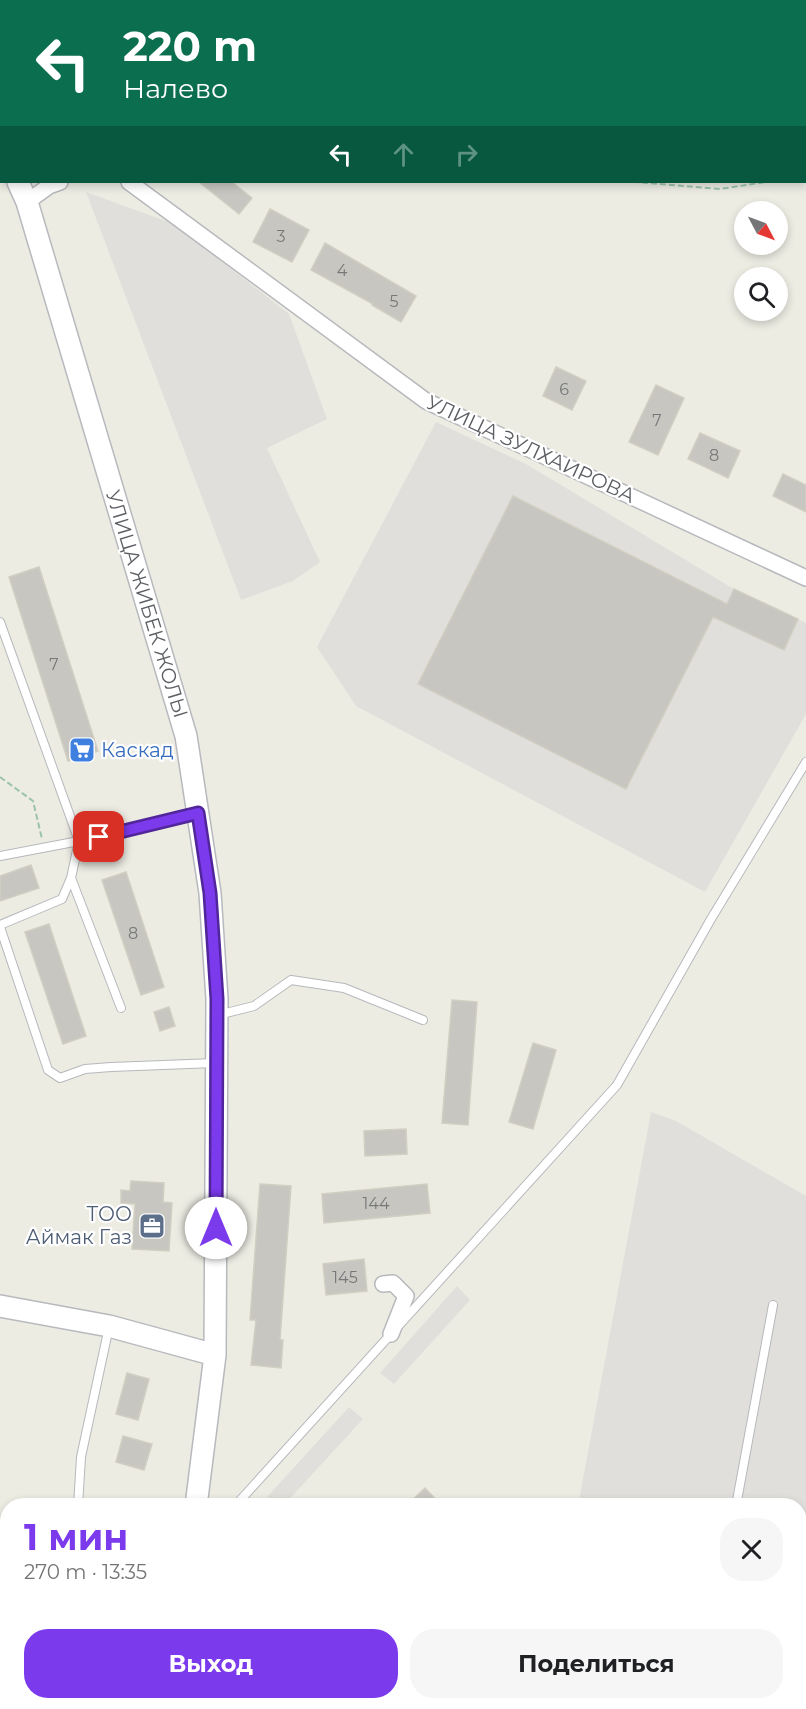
<!DOCTYPE html>
<html lang="ru">
<meta charset="utf-8">
<style>
:root{--surface:#fff;--page:#f6f6f6;--text:#202124;--muted:#757577;--accent:#7c3aed}
body{margin:0;font-family:Montserrat,sans-serif;background:var(--page);color:var(--text);height:100vh;display:flex;flex-direction:column;font-size:22px;white-space:nowrap}
*{box-sizing:border-box;margin:0}
p{font-size:20px;color:var(--muted)}
.icon{flex:none;width:33px;height:33px;fill:none;stroke:currentColor;stroke-width:2;stroke-linecap:round;stroke-linejoin:round}
.map{position:relative;flex:1;overflow:hidden}
.details{position:absolute;left:0px;top:1498px;width:807px;height:212px;display:flex;flex-direction:column;background:var(--surface);border-radius:24px 24px 0 0;box-shadow:0 3px 9px #0003}
.details>*{flex:none}
.guide{position:absolute;left:0px;top:0px;width:807px;height:183px;box-shadow:0 3px 9px #0003;background:#0b6e4f;color:#fff;overflow:hidden}
.needle{width:39px;rotate:131deg}
.controls{position:absolute;left:734px;top:201px;display:grid;gap:12px}
.controls a{display:grid;place-items:center;width:54px;height:54px;border-radius:50%;background:var(--surface);box-shadow:0 3px 9px #0003;font-size:30px}
.pin{position:absolute;display:grid;place-items:center;width:51px;height:51px;color:#fff;margin:-26px;border-radius:12px;box-shadow:0 3px 9px #0006}
.me{position:absolute;width:66px;margin:-33px;rotate:0deg;stroke-linejoin:round;filter:drop-shadow(0 0 4px #0008)}
.turn{display:flex;align-items:center;gap:21px;height:126px;padding:0 24px;font-size:27px}
.turn .icon{width:78px;height:78px;stroke-width:2.5}
.turn b{display:block;font-size:42px;line-height:51px}
.lanes{display:flex;align-items:center;height:57px;padding:0 24px;background:#0003;justify-content:center;gap:30px;direction:ltr}
.lanes .off{opacity:.35}
.round{display:grid;place-items:center;flex:none;width:63px;height:63px;border-radius:24px;background:var(--page)}
.overview{display:flex;align-items:center;justify-content:space-between;height:102px;padding:0 24px}
h1{font-size:36px;font-weight:700;line-height:45px;color:var(--accent)}
.action{display:flex;gap:12px;margin-top:auto;padding:12px 24px}
.action a{flex:1;height:69px;border-radius:24px;background:var(--accent);color:#fff;font-size:24px;font-weight:700;line-height:69px;text-align:center}
.action a+a{background:var(--page);color:var(--text)}
.map>svg:first-child{display:block}
.industrial{fill:#e1dfdb}
.building{fill:#c8c6c0;stroke:#d1cec2;stroke-width:1.5}
.lines{fill:none;stroke-linecap:round;stroke-linejoin:round}
.lane-casing{stroke:#b6b8bc;stroke-width:10}
.street-casing{stroke:#b6b8bc;stroke-width:18}
.secondary-casing{stroke:#b7b9be;stroke-width:24}
.path{stroke:#9cc3ab;stroke-width:2;stroke-dasharray:6 3;stroke-linecap:butt}
.lane{stroke:#fff;stroke-width:8}
.street{stroke:#fff;stroke-width:15}
.secondary{stroke:#fff;stroke-width:21}
.route-casing{stroke:#51269a;stroke-width:15}
.route{stroke:#7c3aed;stroke-width:10}
.labels{text-anchor:middle;dominant-baseline:central;stroke-width:4.5;stroke-linejoin:round;paint-order:stroke}
.number-label{font-size:16px;fill:#76787a}
.street-label{font-size:20px;fill:#5b5e63;stroke:#fff}
.shop-label{font-size:20px;fill:#366cbe;stroke:#fff;text-anchor:start}
.service-label{font-size:20px;fill:#4e5e75;stroke:#fff;text-anchor:end}
</style>
<div class="map">
<svg width="806" height="1709" viewBox="0 0 806 1709">
<rect width="100%" height="100%" fill="#edece3"/>
<path class="industrial" d="M 86,192 L 174,224 L 289,314 L 327,419 L 267,448 L 320,562 L 293,581 L 241,600 Z
M 436,422 L 526,464 L 734,589 L 806,623 L 806,714 L 705,892 L 356,706 L 317,647 Z
M 651,1112 L 676,1121 L 806,1196 L 806,1709 L 763,1709 L 742,1705 L 742,1702 L 800,1702 L 800,1506 L 578,1506 Z
M 457,1286 L 470,1300 L 394,1384 L 380,1373 Z
M 349,1407 L 363,1419 L 283,1506 L 278,1506 L 267,1497 Z"/>
<path class="building" d="M 199,182 L 232,182 L 252,198 L 239,214 Z
M 270,209 L 309,230 L 292,262 L 253,242 Z
M 325,243 L 416,296 L 401,322 L 372,305 L 373,304 L 311,270 Z
M 556,367 L 586,381 L 572,410 L 543,396 Z
M 656,385 L 684,398 L 658,455 L 629,442 Z
M 700,433 L 740,451 L 728,478 L 688,459 Z
M 783,474 L 806,485 L 806,512 L 773,496 Z
M 513,496 L 727,604 L 734,589 L 798,619 L 784,650 L 713,617 L 626,789 L 418,684 Z
M 39,567 L 98,751 L 68,761 L 9,577 Z
M 31,865 L 39,888 L 0,901 L 0,876 Z
M 126,872 L 164,987 L 141,995 L 102,880 Z
M 49,924 L 86,1036 L 63,1044 L 25,932 Z
M 452,1000 L 477,1002 L 468,1125 L 442,1123 Z
M 169,1007 L 175,1026 L 160,1031 L 154,1012 Z
M 533,1043 L 556,1050 L 533,1129 L 509,1122 Z
M 406,1129 L 407,1154 L 365,1156 L 364,1131 Z
M 131,1181 L 164,1183 L 163,1202 L 172,1203 L 169,1251 L 132,1249 L 135,1204 L 121,1203 L 121,1190 L 130,1191 Z
M 260,1184 L 291,1186 L 280,1340 L 283,1340 L 281,1368 L 251,1365 L 256,1320 L 250,1320 Z
M 427,1184 L 430,1213 L 324,1223 L 322,1194 Z
M 364,1259 L 367,1291 L 326,1295 L 323,1264 Z
M 127,1373 L 149,1379 L 138,1420 L 116,1414 Z
M 123,1436 L 152,1444 L 144,1470 L 116,1462 Z
M 425,1488 L 442,1506 L 406,1506 Z"/>
<g class="lines">
<g class="lane-casing">
<path id="lane" d="M 52,0 L 52,2
M 151,0 L 152,2
M 0,622 L 79,841 L 0,856
M 71,878 L 121,1008
M 0,925 L 62,899 L 71,878 L 79,841 L 196,814
M 0,927 L 48,1070 L 60,1078 L 85,1069 L 111,1067 L 215,1063
M 218,1015 L 254,1006 L 291,980 L 344,988 L 423,1020
M 466,1505 L 467,1506
M 78,1506 L 81,1457 L 109,1327
M 235,1506 L 617,1085 L 711,919 L 806,762
M 736,1506 L 773,1305
M 0,1659 L 8,1656"/>
</g>
<g class="street-casing">
<path id="street" d="M 254,2 L 258,0
M 0,93 L 2,92
M 129,182 L 426,401 L 806,578
M 27,202 L 49,186 L 60,182
M 383,1284 L 393,1283 L 406,1296 L 391,1334
M 525,1702 L 534,1709
M 672,1702 L 694,1709"/>
</g>
<g class="secondary-casing">
<path id="secondary" d="M 0,143 L 2,146
M 18,182 L 27,202 L 186,736 L 210,893 L 217,999 L 215,1355 L 196,1506
M 0,1306 L 109,1326 L 215,1355
M 170,1709 L 171,1702"/>
</g>
<path class="path" d="M 384,0 L 384,2
M 597,182 L 636,182 L 720,189 L 766,182
M 0,777 L 33,801 L 42,839
M 193,1709 L 194,1702"/>
<use href="#lane" class="lane"/>
<use href="#street" class="street"/>
<use href="#secondary" class="secondary"/>
</g>
<g class="lines">
<g class="route-casing">
<path id="route" d="M 99,837 L 198,813 L 210,893 L 217,999 L 216,1228"/>
</g>
<use href="#route" class="route"/>
</g>
<defs>
<g id="supermarket-square" transform="scale(1.35)"><rect x="-9" y="-9" width="18" height="18" rx="4" fill="#3f7fe0" stroke="#fff"/><path d="M-6-5.5h2.5l.6 2H6L4.5 2H-2.5L-4.4-4H-6ZM-1.5 3.2a1.3 1.3 0 1 0 .1 0ZM3 3.2a1.3 1.3 0 1 0 .1 0Z" fill="#fff"/></g>
<g id="office-square" transform="scale(1.35)"><rect x="-9" y="-9" width="18" height="18" rx="4" fill="#5c6f8a" stroke="#fff"/><path d="M-6-3h4V-5.5h4V-3h4V5H-6ZM-1-4.5V-3h2v-1.5ZM-6 0V1H6V0Z" fill="#fff"/></g>
</defs>
<g fill-rule="evenodd">
<use href="#supermarket-square" x="82" y="750"/>
<use href="#office-square" x="152" y="1226"/>
</g>
<g class="labels">
<g class="number-label">
<text x="281" y="236">3</text>
<text x="342" y="270">4</text>
<text x="394" y="301">5</text>
<text x="564" y="389">6</text>
<text x="657" y="420">7</text>
<text x="714" y="455">8</text>
<text x="54" y="664">7</text>
<text x="133" y="933">8</text>
<text x="376" y="1203">144</text>
<text x="345" y="1277">145</text>
</g>
<g class="street-label">
<text transform="translate(531 449) rotate(25)">УЛИЦА ЗУЛХАИРОВА</text>
<text transform="translate(147 604) rotate(73)">УЛИЦА ЖИБЕК ЖОЛЫ</text>
</g>
<g class="shop-label">
<text x="101" y="750">Каскад</text>
</g>
<g class="service-label">
<text x="132" y="1214">ТОО<tspan x="132" dy="23">Аймак Газ</tspan></text>
</g>
</g>
</svg>
<div class="controls">
<a><svg class="needle" viewBox="-14 -14 28 28"><path d="M0-13l5 13h-10z" fill="#e53935"/><path d="M0 13l5-13h-10z" fill="#757577"/></svg></a>
<a><svg class="icon" aria-label="search" viewBox="0 0 24 24"><circle cx="10" cy="10" r="6"/><path d="M15 15l6 6"/></svg></a>
</div>
<div class="pin" style="left:99px;top:837px;background:#d93025"><svg class="icon" aria-label="arrive" viewBox="0 0 24 24"><path d="M6 21V4h12l-3 4 3 4H6"/></svg></div>
<svg class="me" style="left:216px;top:1228px" viewBox="-20 -20 40 40"><circle r="19" fill="#fff"/><path d="M0-13L10 11 0 6-10 11z" fill="#7c3aed"/></svg>
<div class="guide">
<div class="turn"><svg class="icon" aria-label="left" viewBox="0 0 24 24"><path d="M17 20v-9H6M10 6l-5 5 5 5"/></svg><div><b>220 m</b>Налево</div></div>
<div class="lanes"><svg class="icon" aria-label="left" viewBox="0 0 24 24"><path d="M17 20v-9H6M10 6l-5 5 5 5"/></svg><svg class="icon off" aria-label="ahead" viewBox="0 0 24 24"><path d="M12 20V5M6 11l6-6 6 6"/></svg><svg class="icon off" aria-label="right" viewBox="0 0 24 24"><path d="M7 20v-9h11M14 6l5 5-5 5"/></svg></div>
</div>
<section class="details">
<div class="overview"><div><h1>1 мин</h1><p>270 m · 13:35</p></div><a class="round"><svg class="icon" aria-label="close" viewBox="0 0 24 24"><path d="M6 6l12 12M18 6L6 18"/></svg></a></div>
<div class="action"><a>Выход</a><a>Поделиться</a></div>
</section>
</div>
